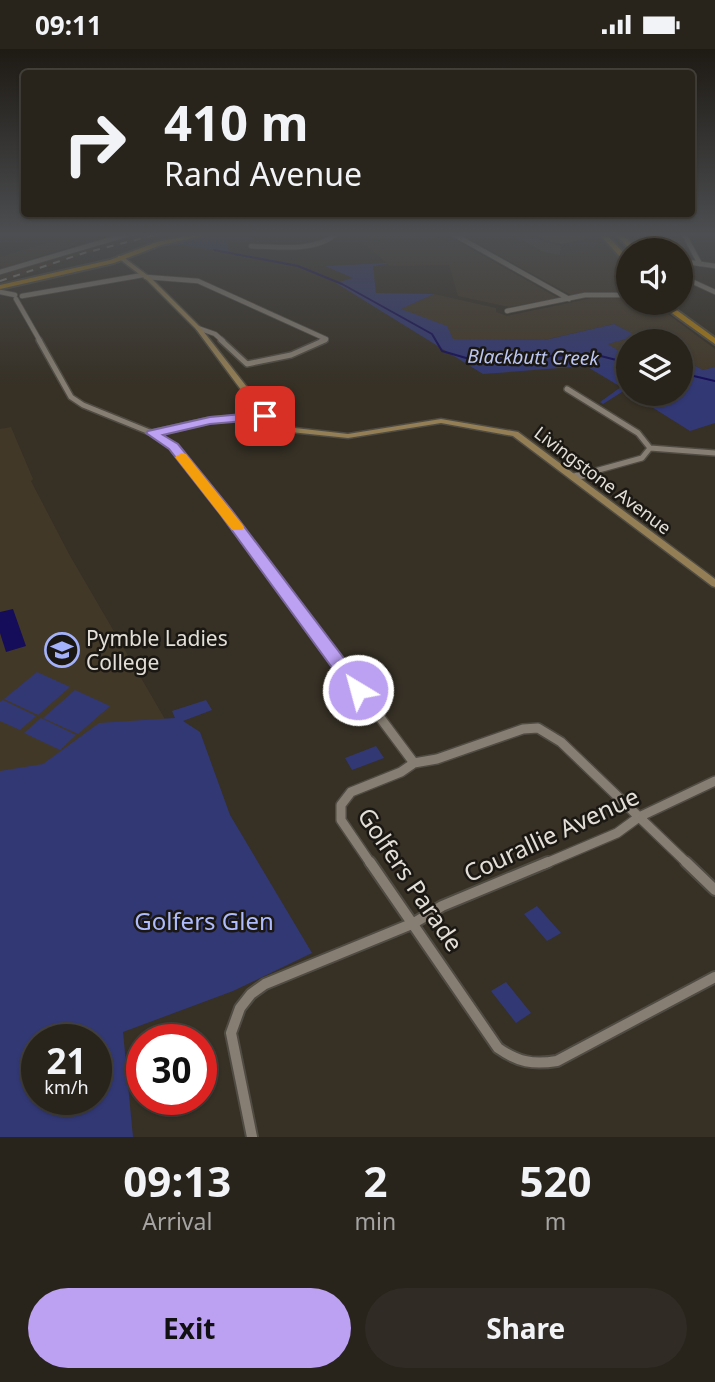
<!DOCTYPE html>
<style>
:root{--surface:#28241c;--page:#302c25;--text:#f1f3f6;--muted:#a5a4a3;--line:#44413b;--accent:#bca0f2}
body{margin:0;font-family:"Noto Sans",sans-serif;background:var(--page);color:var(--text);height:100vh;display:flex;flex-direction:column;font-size:26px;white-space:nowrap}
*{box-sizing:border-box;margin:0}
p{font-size:23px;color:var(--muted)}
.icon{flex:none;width:38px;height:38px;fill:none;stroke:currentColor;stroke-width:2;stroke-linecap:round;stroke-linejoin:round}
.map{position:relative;height:1088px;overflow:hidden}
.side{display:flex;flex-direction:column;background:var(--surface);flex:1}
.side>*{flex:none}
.hud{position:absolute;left:21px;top:21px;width:674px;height:147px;border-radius:7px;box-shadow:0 2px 5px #0004,0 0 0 2px var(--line);background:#28241c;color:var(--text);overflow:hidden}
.fabs{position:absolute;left:616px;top:189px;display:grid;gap:14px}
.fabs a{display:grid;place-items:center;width:77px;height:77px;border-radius:50%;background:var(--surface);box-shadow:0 2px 5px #0004,0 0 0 2px var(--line);font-size:35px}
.speed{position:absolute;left:21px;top:975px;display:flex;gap:14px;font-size:35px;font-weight:700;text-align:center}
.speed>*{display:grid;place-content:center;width:91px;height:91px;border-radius:50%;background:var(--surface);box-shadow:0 2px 5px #0004,0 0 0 2px var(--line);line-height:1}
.speed small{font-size:18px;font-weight:400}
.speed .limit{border:10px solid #d22;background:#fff;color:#111}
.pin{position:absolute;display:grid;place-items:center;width:60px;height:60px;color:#fff;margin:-30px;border-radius:14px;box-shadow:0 4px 10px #0006}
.me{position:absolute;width:77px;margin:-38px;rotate:323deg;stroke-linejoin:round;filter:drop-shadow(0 0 5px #0008)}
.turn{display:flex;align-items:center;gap:24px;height:147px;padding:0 28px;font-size:32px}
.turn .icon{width:91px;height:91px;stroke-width:2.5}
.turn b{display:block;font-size:49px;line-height:60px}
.eta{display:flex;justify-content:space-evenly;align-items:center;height:119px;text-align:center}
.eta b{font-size:42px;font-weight:700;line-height:49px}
.button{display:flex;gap:14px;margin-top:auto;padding:14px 28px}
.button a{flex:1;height:80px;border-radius:42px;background:var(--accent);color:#111;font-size:28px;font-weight:700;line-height:80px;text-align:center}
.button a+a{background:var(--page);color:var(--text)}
.status{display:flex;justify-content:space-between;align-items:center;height:49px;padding:0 35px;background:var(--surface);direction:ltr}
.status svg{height:19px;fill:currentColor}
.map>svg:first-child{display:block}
.built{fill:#423828}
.green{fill:#323874;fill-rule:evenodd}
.water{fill:#150d59}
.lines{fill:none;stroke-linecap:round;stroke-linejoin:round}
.stream{stroke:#150d59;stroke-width:2}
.street-far4-casing{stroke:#504c43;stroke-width:6}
.street-far3-casing{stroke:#504c43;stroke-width:8}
.street-far2-casing{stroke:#504c43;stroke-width:10}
.street-far1-casing{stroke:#504c43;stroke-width:12}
.street-casing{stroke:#504c43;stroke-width:14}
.secondary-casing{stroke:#504c43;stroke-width:3}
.highway-casing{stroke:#504c43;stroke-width:4}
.street-far4{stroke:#867e72;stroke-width:4.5}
.street-far3{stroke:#867e72;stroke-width:5}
.street-far2{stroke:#867e72;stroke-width:7}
.street-far1{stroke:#867e72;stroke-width:9}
.street{stroke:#867e72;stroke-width:10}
.secondary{fill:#937e55;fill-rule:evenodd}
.highway{fill:#b07f11;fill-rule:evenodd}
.rail{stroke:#938e86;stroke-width:2;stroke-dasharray:7 7;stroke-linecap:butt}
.wall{fill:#4c463c}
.shaded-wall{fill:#3e3931}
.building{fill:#585146;stroke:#3e3931;stroke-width:2}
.route{fill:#bca0f2;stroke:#7a689d;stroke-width:2}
.slow{fill:#f59e0b}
.labels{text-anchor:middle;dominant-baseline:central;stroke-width:5;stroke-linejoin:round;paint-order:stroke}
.far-street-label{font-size:18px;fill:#e3dfd8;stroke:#1b1813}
.far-water-label{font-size:19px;font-style:italic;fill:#bcc6f2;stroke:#1b1813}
.poi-label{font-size:21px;fill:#e3dfd8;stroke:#1b1813;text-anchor:start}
.near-street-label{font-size:24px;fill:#e3dfd8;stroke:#1b1813}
.near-park-label{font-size:24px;fill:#aebbfc;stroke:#1b1813}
</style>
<div class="status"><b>09:11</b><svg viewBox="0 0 49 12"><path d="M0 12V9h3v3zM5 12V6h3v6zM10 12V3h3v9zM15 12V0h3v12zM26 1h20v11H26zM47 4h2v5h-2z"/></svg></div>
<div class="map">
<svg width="715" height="1088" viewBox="0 0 715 1088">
<rect width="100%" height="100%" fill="#363025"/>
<path class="built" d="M 145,185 L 165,185 L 80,206 L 0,235 L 0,226 L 79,202 Z
M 432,185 L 447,193 L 457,192 L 558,249 L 509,258 L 458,247 L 449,216 L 390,217 L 360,191 L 379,192 L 375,187 Z
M 460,185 L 592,185 L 613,200 L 621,210 L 628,222 L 628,243 L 571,246 Z
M 63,189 L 79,195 L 3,219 L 0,216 L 0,208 Z
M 434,245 L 496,259 L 496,263 L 507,267 L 592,249 L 628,249 L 628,254 L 653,254 L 715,300 L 715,318 L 703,321 L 686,312 L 681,313 L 681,292 L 628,292 L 628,308 L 607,295 L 636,287 L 614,275 L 544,291 L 452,290 L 400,260 Z
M 11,378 L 33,430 L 31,432 L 69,505 L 180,696 L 0,761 L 0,380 Z"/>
<path class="green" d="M 218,185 L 258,185 L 252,190 L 227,191 L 229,203 L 166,194 Z
M 386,214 L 388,215 L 373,217 L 376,244 L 434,245 L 401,260 L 447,277 L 453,290 L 545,291 L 614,275 L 637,287 L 608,295 L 628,308 L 628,343 L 625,341 L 603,355 L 600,353 L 621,338 L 586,317 L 483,325 L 336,234 L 353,229 L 325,217 Z
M 686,312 L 703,321 L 715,318 L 715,374 L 690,382 L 631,345 L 681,345 L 681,313 Z
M 37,623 L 70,638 L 38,666 L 4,650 Z
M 75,641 L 110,657 L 78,685 L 43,669 Z
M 3,651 L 36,667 L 20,681 L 0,672 L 0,653 Z
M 206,651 L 212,661 L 183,672 L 200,683 L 230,766 L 312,904 L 233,942 L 123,983 L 133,1088 L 0,1088 L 0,722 L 43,715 L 99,674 L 175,669 L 172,662 ZM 37,990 L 96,990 L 96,1050 L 37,1050 Z
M 41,669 L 76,686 L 60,701 L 24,684 Z
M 376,697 L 384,709 L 352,721 L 345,709 Z
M 537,857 L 561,884 L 547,892 L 524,865 Z
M 506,933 L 531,964 L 516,974 L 491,942 Z"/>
<path class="water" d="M 13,560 L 26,597 L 6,603 L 0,584 L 0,563 Z"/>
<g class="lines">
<path class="stream" d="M 214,201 L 298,217 L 342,235 L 432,285 L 442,302 L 473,311 L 593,305 L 628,314
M 681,324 L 715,332"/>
<g class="street-far4-casing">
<path id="street-far4" d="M 453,185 L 569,250
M 684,185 L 700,215
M 251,197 C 276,198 316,203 336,185
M 681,212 L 715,217
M 0,223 L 129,185
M 146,228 L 198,232 L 326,290 L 321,292
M 689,231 L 715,243
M 0,243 L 15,246
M 22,247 L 143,226
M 16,250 L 40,292
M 507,262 L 585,246 L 628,246
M 198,279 L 215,285 L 223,292"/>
</g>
<g class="street-far3-casing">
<path id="street-far3" d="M 39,291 L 71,348 L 83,356 L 152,384 L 173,397 L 197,427
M 221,291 L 247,315 L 291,306 L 325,291
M 567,340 L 638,384 L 650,399 L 642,409 L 577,427
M 152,384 L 210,371 L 265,367
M 650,399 L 715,404"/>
</g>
<g class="street-far2-casing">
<path id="street-far2" d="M 196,426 L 327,598
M 574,428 L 583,426"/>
</g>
<g class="street-far1-casing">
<path id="street-far1" d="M 326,596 L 414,714
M 371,815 L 341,771 L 341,756 L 351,743 L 401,723 L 414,714 L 437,710 L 523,680 L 538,679 L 561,693 L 688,815
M 544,815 L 617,784 L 639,768 L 715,732"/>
</g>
<g class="street-casing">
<path id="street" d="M 370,813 L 498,999 C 518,1013 533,1016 557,1012 L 715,928
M 686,813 L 715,841
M 252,1088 L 231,984 L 240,959 L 251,945 L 265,935 L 414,874 L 442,857 L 548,813"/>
</g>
<g class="secondary-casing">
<path id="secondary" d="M 118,207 L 122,207 L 151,229 L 200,278 L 268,365 L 286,378 L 348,385 L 441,370 L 518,383 L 715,530 L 715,538 L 712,537 L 513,387 L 441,374 L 348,389 L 281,382 L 262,369 L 196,280 L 147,231 L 118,209 Z"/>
</g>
<g class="highway-casing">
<path id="highway" d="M 197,185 L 210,185 L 161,196 L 114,214 L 0,240 L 0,236 L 110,211 L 157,193 Z
M 368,185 L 415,185 L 412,187 L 371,187 Z
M 599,185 L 606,185 L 628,209 L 628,215 L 626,214 Z
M 615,185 L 622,185 L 638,201 L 631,201 Z
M 658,254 L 667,254 L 715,289 L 715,295 Z"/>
</g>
<use href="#street-far4" class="street-far4"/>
<use href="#street-far3" class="street-far3"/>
<use href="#street-far2" class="street-far2"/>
<use href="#street-far1" class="street-far1"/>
<use href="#street" class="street"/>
<use href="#secondary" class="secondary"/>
<use href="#highway" class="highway"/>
<path class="rail" d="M 0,232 L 84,204 L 159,185"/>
</g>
<path class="wall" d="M 505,185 L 589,185 L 595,200 L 560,206 L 544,203 L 520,190 Z"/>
<path class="shaded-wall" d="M 596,189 L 595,200 L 560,206 L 561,196 Z"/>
<path class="building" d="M 530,185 L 589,185 L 596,189 L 561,196 L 545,192 Z"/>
<linearGradient id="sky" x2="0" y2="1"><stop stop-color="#1e1a14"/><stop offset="0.55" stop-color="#4c4e51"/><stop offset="1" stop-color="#4c4e51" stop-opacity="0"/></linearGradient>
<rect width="715" height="337" fill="url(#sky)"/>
<path class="route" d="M 265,363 L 269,365 L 269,370 L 210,375 L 163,386 L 178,395 L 230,459 L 365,637 L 367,641 L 365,646 L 352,646 L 220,465 L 169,400 L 146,384 L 148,382 L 210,368 Z"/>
<path class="slow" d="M 182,404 L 186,405 L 242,475 L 244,478 L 242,481 L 232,481 L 175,408 Z"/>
<defs>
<g id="school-ring" transform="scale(1.75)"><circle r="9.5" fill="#1b1813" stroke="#a4b2fc" stroke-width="1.5"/><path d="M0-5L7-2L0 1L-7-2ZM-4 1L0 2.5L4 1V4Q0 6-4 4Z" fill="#a4b2fc"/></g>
</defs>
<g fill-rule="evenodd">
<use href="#school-ring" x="62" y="601"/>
</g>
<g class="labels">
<g class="far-street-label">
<text transform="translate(603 431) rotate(37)">Livingstone Avenue</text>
</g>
<g class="far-water-label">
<text transform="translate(533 308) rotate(1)">Blackbutt Creek</text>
</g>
<g class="poi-label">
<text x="86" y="589">Pymble Ladies<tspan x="86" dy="24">College</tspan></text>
</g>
<g class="near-street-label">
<text transform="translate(551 785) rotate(-25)">Courallie Avenue</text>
<text transform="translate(411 830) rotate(56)">Golfers Parade</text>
</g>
<g class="near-park-label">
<text x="204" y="871">Golfers Glen</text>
</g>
</g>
</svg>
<div class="fabs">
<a><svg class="icon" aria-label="sound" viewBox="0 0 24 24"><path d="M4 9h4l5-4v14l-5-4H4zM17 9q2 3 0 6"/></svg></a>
<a><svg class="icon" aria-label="layers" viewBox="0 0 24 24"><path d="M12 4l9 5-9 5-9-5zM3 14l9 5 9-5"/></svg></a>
</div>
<div class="speed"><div>21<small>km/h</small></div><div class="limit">30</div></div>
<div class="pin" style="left:265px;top:367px;background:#d93025"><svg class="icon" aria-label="arrive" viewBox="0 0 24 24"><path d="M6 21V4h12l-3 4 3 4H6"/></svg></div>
<svg class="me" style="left:358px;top:641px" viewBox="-20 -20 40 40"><circle r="17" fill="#bca0f2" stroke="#fff" stroke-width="3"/><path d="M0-11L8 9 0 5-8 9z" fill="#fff"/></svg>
<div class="hud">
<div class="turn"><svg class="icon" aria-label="right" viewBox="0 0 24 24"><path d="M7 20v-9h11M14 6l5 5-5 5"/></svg><div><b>410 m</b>Rand Avenue</div></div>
</div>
</div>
<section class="side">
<div class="eta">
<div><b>09:13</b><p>Arrival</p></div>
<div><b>2</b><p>min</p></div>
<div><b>520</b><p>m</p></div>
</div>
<div class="button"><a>Exit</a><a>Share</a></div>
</section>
